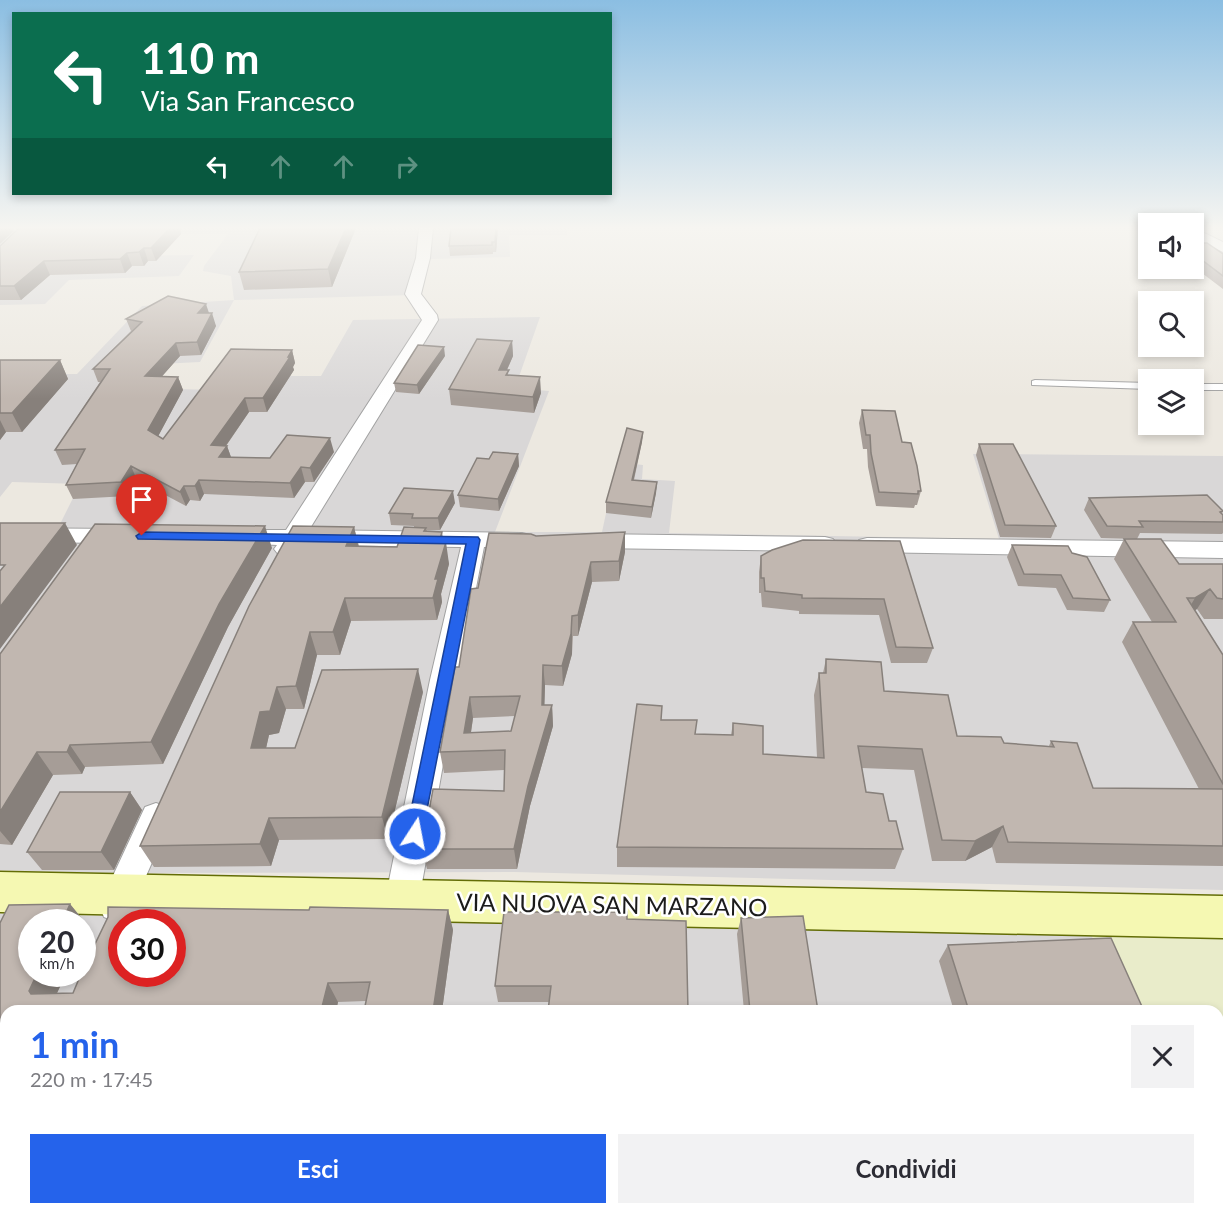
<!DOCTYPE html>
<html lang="it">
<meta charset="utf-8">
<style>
:root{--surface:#fff;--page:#f2f2f3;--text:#2b2b33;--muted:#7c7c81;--accent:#2563eb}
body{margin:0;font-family:Lato,sans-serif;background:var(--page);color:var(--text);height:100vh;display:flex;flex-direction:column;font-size:22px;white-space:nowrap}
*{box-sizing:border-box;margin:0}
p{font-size:20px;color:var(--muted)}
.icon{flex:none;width:33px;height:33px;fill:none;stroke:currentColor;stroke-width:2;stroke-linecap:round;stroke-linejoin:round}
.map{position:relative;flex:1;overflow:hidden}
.drawer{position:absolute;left:0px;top:1005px;width:1224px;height:210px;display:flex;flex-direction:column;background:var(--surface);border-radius:18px 18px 0 0;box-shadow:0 3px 9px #0003}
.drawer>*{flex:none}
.guide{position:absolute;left:12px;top:12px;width:600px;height:183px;border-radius:0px;box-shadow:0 3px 9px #0003;background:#0b6e4f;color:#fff;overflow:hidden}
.buttons{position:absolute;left:1138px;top:213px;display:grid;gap:12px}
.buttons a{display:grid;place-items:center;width:66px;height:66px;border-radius:0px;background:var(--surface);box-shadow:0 3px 9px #0003;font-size:30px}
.speed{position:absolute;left:18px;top:909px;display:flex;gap:12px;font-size:30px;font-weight:700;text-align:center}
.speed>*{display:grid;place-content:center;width:78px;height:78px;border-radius:50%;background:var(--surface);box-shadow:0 3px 9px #0003;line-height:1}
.speed small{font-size:15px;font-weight:400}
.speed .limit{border:9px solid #d22;background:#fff;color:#111}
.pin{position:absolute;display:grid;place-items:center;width:51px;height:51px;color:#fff;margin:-62px -26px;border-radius:50% 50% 50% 0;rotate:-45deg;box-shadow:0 0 6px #0007}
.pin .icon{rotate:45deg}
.me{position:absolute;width:66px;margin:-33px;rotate:11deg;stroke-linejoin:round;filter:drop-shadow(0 0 4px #0008)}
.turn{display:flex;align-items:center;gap:21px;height:126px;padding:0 30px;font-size:27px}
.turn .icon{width:78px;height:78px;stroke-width:2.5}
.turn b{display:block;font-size:42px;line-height:51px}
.lanes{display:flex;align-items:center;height:57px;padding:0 30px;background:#0003;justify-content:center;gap:30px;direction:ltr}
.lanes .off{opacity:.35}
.round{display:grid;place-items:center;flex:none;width:63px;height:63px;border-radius:0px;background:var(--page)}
.head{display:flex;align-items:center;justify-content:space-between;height:102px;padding:0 30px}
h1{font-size:36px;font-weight:700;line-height:45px;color:var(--accent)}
.primary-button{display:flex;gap:12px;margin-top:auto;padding:12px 30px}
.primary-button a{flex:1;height:69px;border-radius:0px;background:var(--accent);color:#fff;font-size:24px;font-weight:700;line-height:69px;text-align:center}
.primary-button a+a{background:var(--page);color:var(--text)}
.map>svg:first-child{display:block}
.residential{fill:#d9d7d7;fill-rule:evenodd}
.farmland{fill:#e9ecca}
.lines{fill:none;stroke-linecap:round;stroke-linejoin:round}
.lane-casing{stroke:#a2a2a2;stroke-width:2}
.street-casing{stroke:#a2a2a2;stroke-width:2}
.secondary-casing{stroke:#636d06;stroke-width:3}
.lane{fill:#fff;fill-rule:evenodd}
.street{fill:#fff;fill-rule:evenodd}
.secondary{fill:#f5f8b2;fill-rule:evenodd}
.wall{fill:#a69d97;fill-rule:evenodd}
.shaded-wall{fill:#87807b}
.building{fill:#c1b7b0;stroke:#87807b;stroke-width:1.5;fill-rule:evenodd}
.route{fill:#2563eb;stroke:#184099;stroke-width:1.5}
.labels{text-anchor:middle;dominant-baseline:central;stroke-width:5;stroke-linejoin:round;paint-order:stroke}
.near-street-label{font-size:24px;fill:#1b1b1b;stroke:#fff}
</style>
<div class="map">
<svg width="1223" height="1215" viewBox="0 0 1223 1215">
<rect width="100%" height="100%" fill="#ece8e0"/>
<path class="residential" d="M 0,228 L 567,228 L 567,235 L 509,235 L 510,257 L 429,259 L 414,295 L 234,300 L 200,362 L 160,364 L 150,379 L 171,389 L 219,390 L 229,376 L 321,376 L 353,320 L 540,317 L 515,388 L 549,391 L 495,532 L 602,532 L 617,462 L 643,465 L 642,479 L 675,481 L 669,533 L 999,539 L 973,454 L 1223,456 L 1223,890 L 514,872 L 110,873 L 0,870 L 0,538 L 59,526 L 80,484 L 12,482 L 0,497 L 0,374 L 77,374 L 142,306 L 234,300 L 231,276 L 203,271 L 204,266 L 228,234 L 139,235 L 124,256 L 194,255 L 179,276 L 69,280 L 45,304 L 0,305 Z
M 0,914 L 1091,934 L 1126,1011 L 6,1011 L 6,1209 L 641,1209 L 641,1215 L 0,1215 ZM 32,922 L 82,922 L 82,974 L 32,974 ZM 122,922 L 172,922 L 172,974 L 122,974 Z
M 751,1209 L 1216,1209 L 1218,1215 L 752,1215 Z"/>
<path class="farmland" d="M 1091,934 L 1223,937 L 1223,1215 L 1218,1215 L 1216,1209 L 1218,1209 L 1218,1011 L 1126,1011 Z"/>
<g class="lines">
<g class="lane-casing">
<path id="lane" d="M 1035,380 L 1149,383 L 1149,389 L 1032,385 L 1032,381 Z
M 1194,384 L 1223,384 L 1223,390 L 1194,390 Z"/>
</g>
<g class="street-casing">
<path id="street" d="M 419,228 L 433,228 L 430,258 L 421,294 L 437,315 L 438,320 L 309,530 L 522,533 L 530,535 L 534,540 L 530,545 L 522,547 L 484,547 L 458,680 L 419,900 L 414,911 L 402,916 L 390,911 L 385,900 L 430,680 L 461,547 L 300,545 L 294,554 L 286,557 L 278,554 L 274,549 L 277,545 L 226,542 L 222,537 L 226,532 L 234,530 L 286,530 L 422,320 L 405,294 L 416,258 Z
M 1194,228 L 1223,242 L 1223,252 L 1194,238 Z
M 0,528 L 120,529 L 128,531 L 132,536 L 128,541 L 120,543 L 0,542 Z
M 591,534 L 825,537 L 833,539 L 837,544 L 833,549 L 825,551 L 591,548 L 583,546 L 579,541 L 583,536 Z
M 867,538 L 1223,542 L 1223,558 L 867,552 L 859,550 L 855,545 L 859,540 Z
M 156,803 L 167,807 L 172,817 L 128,917 L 116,922 L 104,917 L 99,906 L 104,895 L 145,807 Z"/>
</g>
<g class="secondary-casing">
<path id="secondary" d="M 0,872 L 1223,896 L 1223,938 L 0,912 Z"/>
</g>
<use href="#lane" class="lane"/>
<use href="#street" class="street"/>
<use href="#secondary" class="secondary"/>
</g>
<path class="wall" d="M 356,228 L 332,287 L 244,290 L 239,272 Z
M 451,228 L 498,228 L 496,252 L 493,252 L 493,254 L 450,256 L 449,246 Z
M 181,234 L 156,261 L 148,261 L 144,266 L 132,266 L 125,273 L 50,275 L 21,300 L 0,300 L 0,246 Z
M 1194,243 L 1223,254 L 1223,289 L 1194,267 Z
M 208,313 L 216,326 L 201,355 L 180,356 L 162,376 L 178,377 L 183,390 L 158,436 L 163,439 L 292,350 L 295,363 L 293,367 L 294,370 L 267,412 L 249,412 L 226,446 L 227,446 L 231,457 L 270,458 L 334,452 L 314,482 L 305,482 L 294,498 L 204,494 L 200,501 L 190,500 L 186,506 L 137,480 L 128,496 L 73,499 L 66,485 L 77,464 L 62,465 L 55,450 L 100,382 L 98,382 L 93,369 L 131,331 L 126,319 Z
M 512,341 L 513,356 L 507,370 L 509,376 L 541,393 L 534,413 L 451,405 L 449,389 Z
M 445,356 L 419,394 L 396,392 L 394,383 Z
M 0,360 L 60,360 L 68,379 L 22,432 L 6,432 L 0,440 Z
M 862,410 L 902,442 L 921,491 L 917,505 L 915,505 L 914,508 L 876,506 L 868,467 L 867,449 L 863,449 L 859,423 Z
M 643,432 L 642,442 L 634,480 L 657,482 L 656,493 L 651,518 L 606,513 L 606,502 Z
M 979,444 L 1056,526 L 1051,538 L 1000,537 L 976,455 Z
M 518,454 L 519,466 L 499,511 L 460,507 L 458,495 L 489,459 Z
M 1089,498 L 1223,511 L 1222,514 L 1223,515 L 1223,533 L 1222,534 L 1140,533 L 1137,539 L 1101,538 L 1084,510 Z
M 455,503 L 440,530 L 427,530 L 427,531 L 444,542 L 449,564 L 441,594 L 442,602 L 437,620 L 351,621 L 340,655 L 317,655 L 304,709 L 286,709 L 279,733 L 269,735 L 266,748 L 295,748 L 423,692 L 388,839 L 279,840 L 271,866 L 154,867 L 140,846 L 354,527 L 359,546 L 397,547 L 414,527 L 414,526 L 391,525 L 389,513 Z
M 625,532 L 625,552 L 619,581 L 592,582 L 578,636 L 573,636 L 572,654 L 563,686 L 545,685 L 544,705 L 552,705 L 553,726 L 530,806 L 517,869 L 427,869 L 422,849 L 504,791 L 504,770 L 444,773 L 440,752 L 478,588 L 536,536 ZM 515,716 L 511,731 L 471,733 L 473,718 Z
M 1124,539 L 1179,564 L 1223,564 L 1223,619 L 1204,619 L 1197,609 L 1195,610 L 1223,655 L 1223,866 L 996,863 L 992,847 L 965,861 L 932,861 L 914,770 L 862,768 L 866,792 L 889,821 L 903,849 L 895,869 L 617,867 L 617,847 L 661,720 L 695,734 L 731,735 L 733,723 L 763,754 L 817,757 L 814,695 L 819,673 L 823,673 L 826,659 L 884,691 L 957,736 L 1004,743 L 1049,746 L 1051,741 L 1093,788 L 1199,789 L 1122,642 L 1133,622 L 1152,622 L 1114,559 Z
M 900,541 L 933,648 L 927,663 L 891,663 L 879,615 L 799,614 L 799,611 L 762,607 L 761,593 L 759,593 L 759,572 L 761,556 Z
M 1012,545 L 1110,600 L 1104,612 L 1067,610 L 1056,588 L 1018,586 L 1007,557 Z
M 272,548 L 228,627 L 163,764 L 85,767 L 82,774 L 53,775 L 12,845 L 0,844 L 0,654 Z
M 130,792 L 142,810 L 114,870 L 42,870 L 27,852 Z
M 70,904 L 87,925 L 82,936 L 82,922 L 32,922 L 32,974 L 66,974 L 57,993 L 73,993 L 81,974 L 82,974 L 82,971 L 108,917 L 108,907 L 309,910 L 310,907 L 448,910 L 453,930 L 442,1011 L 364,1011 L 366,1001 L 338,1002 L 336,1011 L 6,1011 L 6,1075 L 4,1080 L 0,1080 L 0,923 L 9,905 ZM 122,922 L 172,922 L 172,974 L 122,974 Z
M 741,918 L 818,1011 L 744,1011 L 737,934 Z
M 627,919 L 688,1011 L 548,1011 L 549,1002 L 498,1002 L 495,986 Z
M 948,945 L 1144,1011 L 954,1011 L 939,961 Z
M 174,1209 L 269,1209 L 267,1214 Z
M 449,1209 L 614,1209 L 614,1215 L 449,1215 Z
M 843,1209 L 919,1209 L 920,1215 L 929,1215 L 840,1215 L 840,1213 Z"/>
<path class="shaded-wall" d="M 0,228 L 13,228 L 14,231 L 0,244 Z
M 165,228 L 180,228 L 181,234 L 156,261 L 151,248 Z
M 346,228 L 356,228 L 332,287 L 328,269 Z
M 496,228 L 498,228 L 496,252 L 495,242 Z
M 144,248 L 148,261 L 144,266 L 139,252 Z
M 127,253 L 132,266 L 125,273 L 120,259 Z
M 44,261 L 50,275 L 21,300 L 14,286 Z
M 206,304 L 210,316 L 198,313 Z
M 212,313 L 216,326 L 201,355 L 197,342 Z
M 512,341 L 513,356 L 500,385 L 499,370 Z
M 176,343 L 180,356 L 150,390 L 145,376 Z
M 444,347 L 445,356 L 419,394 L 417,385 Z
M 292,350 L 295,363 L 293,367 L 294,370 L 267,412 L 263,398 Z
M 60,360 L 68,379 L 22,432 L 12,413 Z
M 178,377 L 183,390 L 154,444 L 148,430 Z
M 540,377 L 541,393 L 534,413 L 533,397 Z
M 245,398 L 249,412 L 216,460 L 211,445 Z
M 0,420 L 6,432 L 0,440 Z
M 643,432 L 642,442 L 631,491 L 632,480 Z
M 330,438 L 334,452 L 314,482 L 310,468 Z
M 227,446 L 232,460 L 219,457 Z
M 518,454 L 519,466 L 499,511 L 498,499 Z
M 131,466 L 137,480 L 128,496 L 121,482 Z
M 301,467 L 305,482 L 294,498 L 290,483 Z
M 199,480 L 204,494 L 200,501 L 195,486 Z
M 657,482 L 656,493 L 651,518 L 652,507 Z
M 184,486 L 190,500 L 186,506 L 180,492 Z
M 453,491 L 455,503 L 440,530 L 438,518 Z
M 65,523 L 77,545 L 0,649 L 0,607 Z
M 265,526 L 272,548 L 228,627 L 163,764 L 151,742 L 219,604 Z
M 354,527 L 359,549 L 346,546 Z
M 442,532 L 444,546 L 446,542 L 449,564 L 441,594 L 442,602 L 437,620 L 433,598 L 439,542 Z
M 625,532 L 625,552 L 619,581 L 619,561 Z
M 591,562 L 592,582 L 578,636 L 578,615 Z
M 1210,589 L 1197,609 L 1183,618 L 1195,598 Z
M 345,598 L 351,621 L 340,655 L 333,632 Z
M 572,616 L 572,654 L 563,686 L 562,666 Z
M 310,632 L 317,655 L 304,709 L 296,686 Z
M 543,665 L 545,685 L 544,725 L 542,705 Z
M 418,669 L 423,692 L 388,839 L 382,817 Z
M 277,687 L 286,709 L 279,733 L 269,735 L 261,771 L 251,748 L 260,712 Z
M 470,697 L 473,718 L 468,751 L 464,733 Z
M 552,705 L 553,726 L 530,806 L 517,869 L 514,849 L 528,786 Z
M 70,745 L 85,767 L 82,774 L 67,752 Z
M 37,752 L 53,775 L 12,845 L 0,831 L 0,812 Z
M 130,792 L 142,810 L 114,870 L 101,852 Z
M 269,818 L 279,840 L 271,866 L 260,844 Z
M 1003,826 L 992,847 L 965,861 L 975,841 Z
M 70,904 L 87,925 L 82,936 L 82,922 L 62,922 Z
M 448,910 L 453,930 L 442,1011 L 433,1011 Z
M 37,974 L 66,974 L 49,1010 L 31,994 L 29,991 Z
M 328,983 L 338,1002 L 336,1011 L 321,1011 Z
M 3,1020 L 6,1023 L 6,1075 L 4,1080 L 0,1076 L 0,1026 Z
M 58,1209 L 86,1209 L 83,1215 L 56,1215 Z
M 262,1209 L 269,1209 L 267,1214 Z
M 410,1209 L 420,1209 L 419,1215 L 410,1215 Z"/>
<path class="building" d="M 19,228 L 170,228 L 151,248 L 144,248 L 139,252 L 127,253 L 120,259 L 44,261 L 14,286 L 0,286 L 0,246 Z
M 260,228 L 346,228 L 328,269 L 239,272 Z
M 451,228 L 496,228 L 495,242 L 492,242 L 492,245 L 449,246 Z
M 1194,243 L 1207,243 L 1223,254 L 1223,276 L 1194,254 Z
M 168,296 L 206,304 L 198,313 L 212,313 L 197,342 L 176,343 L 145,376 L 178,377 L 148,430 L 163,439 L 231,349 L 292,350 L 288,357 L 290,357 L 263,398 L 245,398 L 211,445 L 227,446 L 219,457 L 270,458 L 287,435 L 330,438 L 310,468 L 301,467 L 290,483 L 199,480 L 195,486 L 184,486 L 180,492 L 131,466 L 121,482 L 66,485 L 85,449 L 55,450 L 110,369 L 93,369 L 142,322 L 126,319 Z
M 477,339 L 512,341 L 499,370 L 509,370 L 506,375 L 540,377 L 533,397 L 449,389 Z
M 418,345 L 444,347 L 417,385 L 394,383 Z
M 0,360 L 60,360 L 12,413 L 0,413 Z
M 862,410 L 895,411 L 902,442 L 911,443 L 917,466 L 921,491 L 918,491 L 918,494 L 879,492 L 871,453 L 870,435 L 866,435 Z
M 627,428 L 643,432 L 632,480 L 657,482 L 652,507 L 606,502 Z
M 979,444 L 1013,444 L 1056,526 L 1005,525 Z
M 493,452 L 518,454 L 498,499 L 458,495 L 477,458 L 489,459 Z
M 404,488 L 453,491 L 438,518 L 412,518 L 413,514 L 389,513 Z
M 1207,495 L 1223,511 L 1220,512 L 1223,515 L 1223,522 L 1139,521 L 1143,527 L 1107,526 L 1089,498 Z
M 0,523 L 65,523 L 0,607 L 0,571 L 5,565 L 0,565 Z
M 95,524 L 265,526 L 219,604 L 151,742 L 70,745 L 67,752 L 37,752 L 0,812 L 0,654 Z
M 293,526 L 354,527 L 346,546 L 397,547 L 404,527 L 426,528 L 424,531 L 442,532 L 439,542 L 446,542 L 435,579 L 438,579 L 433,598 L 345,598 L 333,632 L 310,632 L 296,686 L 277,687 L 270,711 L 260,712 L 251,748 L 295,748 L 322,670 L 418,669 L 382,817 L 269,818 L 260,844 L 140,846 L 249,606 Z
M 625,532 L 619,561 L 591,562 L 578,615 L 572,616 L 571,634 L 562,666 L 543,665 L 542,705 L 552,705 L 528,786 L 514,849 L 422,849 L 433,789 L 504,791 L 505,750 L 440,752 L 455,667 L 459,667 L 471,589 L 478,588 L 489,533 L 531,534 L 536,536 ZM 520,696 L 511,731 L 464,733 L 470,697 Z
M 1124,539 L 1161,539 L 1179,564 L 1223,564 L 1223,599 L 1217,598 L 1210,589 L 1195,598 L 1187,598 L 1223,655 L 1223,784 L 1133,622 L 1176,622 Z
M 803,540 L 900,541 L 933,648 L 896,647 L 884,599 L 802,598 L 802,595 L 765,591 L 764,578 L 761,578 L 761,556 L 772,550 Z
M 1012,545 L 1068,546 L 1072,553 L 1087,557 L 1110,600 L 1073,598 L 1061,575 L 1024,574 Z
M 826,659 L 881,662 L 884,691 L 948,695 L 957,736 L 1001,737 L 1004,743 L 1054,747 L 1051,741 L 1077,743 L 1093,788 L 1223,789 L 1223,846 L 1008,842 L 1003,826 L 975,841 L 942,840 L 922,749 L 858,746 L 866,792 L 883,794 L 889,821 L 896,821 L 903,849 L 617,847 L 637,704 L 662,706 L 661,720 L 697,720 L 695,734 L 733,735 L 733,723 L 763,726 L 763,754 L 824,758 L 819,673 L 826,673 Z
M 60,792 L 130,792 L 101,852 L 27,852 Z
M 70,904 L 62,922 L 32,922 L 32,974 L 37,974 L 29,991 L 31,994 L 73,993 L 81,974 L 82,974 L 82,971 L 108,917 L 108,907 L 309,910 L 310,907 L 448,910 L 433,1011 L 364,1011 L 370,982 L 328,983 L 321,1011 L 6,1011 L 6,1021 L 3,1020 L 0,1026 L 0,923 L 9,905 ZM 122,922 L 172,922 L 172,974 L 122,974 Z
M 504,912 L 627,912 L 627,919 L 686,921 L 688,1011 L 657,1010 L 657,1011 L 548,1011 L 551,986 L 495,986 Z
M 803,916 L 818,1011 L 750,1011 L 741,918 Z
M 1111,938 L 1144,1011 L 969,1011 L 948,945 Z
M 6,1119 L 6,1209 L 58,1209 L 56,1215 L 0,1215 L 0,1132 Z
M 299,1209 L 410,1209 L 410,1215 L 298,1215 Z
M 449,1209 L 607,1209 L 606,1215 L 449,1215 Z
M 849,1209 L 919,1209 L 920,1215 L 929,1215 L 850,1215 Z"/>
<linearGradient id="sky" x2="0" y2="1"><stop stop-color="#8bbee2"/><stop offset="0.57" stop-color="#f6f5f1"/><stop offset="1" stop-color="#f6f5f1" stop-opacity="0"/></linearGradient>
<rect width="1223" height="399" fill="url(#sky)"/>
<path class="route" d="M 142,532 L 478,537 L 480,540 L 421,840 L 415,842 L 409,840 L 406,834 L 466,544 L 138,539 L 136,536 Z"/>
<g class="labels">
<g class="near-street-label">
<text transform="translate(612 904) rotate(1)">VIA NUOVA SAN MARZANO</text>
</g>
</g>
</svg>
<div class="buttons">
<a><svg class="icon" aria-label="sound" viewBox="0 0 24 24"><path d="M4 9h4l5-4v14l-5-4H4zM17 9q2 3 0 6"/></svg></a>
<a><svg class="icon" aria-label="search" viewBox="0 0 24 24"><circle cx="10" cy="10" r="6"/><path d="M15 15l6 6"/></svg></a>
<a><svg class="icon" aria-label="layers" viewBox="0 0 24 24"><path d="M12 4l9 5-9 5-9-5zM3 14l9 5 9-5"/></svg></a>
</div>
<div class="speed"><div>20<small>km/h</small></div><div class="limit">30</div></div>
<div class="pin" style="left:142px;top:536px;background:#d93025"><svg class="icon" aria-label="arrive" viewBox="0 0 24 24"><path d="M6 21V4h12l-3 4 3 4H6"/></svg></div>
<svg class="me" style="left:415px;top:834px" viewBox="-20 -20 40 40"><circle r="17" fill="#2563eb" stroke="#fff" stroke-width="3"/><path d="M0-11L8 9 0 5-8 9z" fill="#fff"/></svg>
<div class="guide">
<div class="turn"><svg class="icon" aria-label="left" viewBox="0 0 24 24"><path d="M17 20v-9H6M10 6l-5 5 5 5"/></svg><div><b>110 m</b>Via San Francesco</div></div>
<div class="lanes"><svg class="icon" aria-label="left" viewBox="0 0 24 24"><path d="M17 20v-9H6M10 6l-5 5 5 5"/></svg><svg class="icon off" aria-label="ahead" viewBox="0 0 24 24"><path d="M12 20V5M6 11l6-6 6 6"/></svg><svg class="icon off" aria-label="ahead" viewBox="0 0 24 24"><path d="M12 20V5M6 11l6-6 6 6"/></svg><svg class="icon off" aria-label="right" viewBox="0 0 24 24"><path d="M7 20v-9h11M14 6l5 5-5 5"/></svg></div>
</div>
<section class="drawer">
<div class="head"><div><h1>1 min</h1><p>220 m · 17:45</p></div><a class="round"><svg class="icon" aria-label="close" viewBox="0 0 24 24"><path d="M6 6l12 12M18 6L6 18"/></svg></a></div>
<div class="primary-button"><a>Esci</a><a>Condividi</a></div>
</section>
</div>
